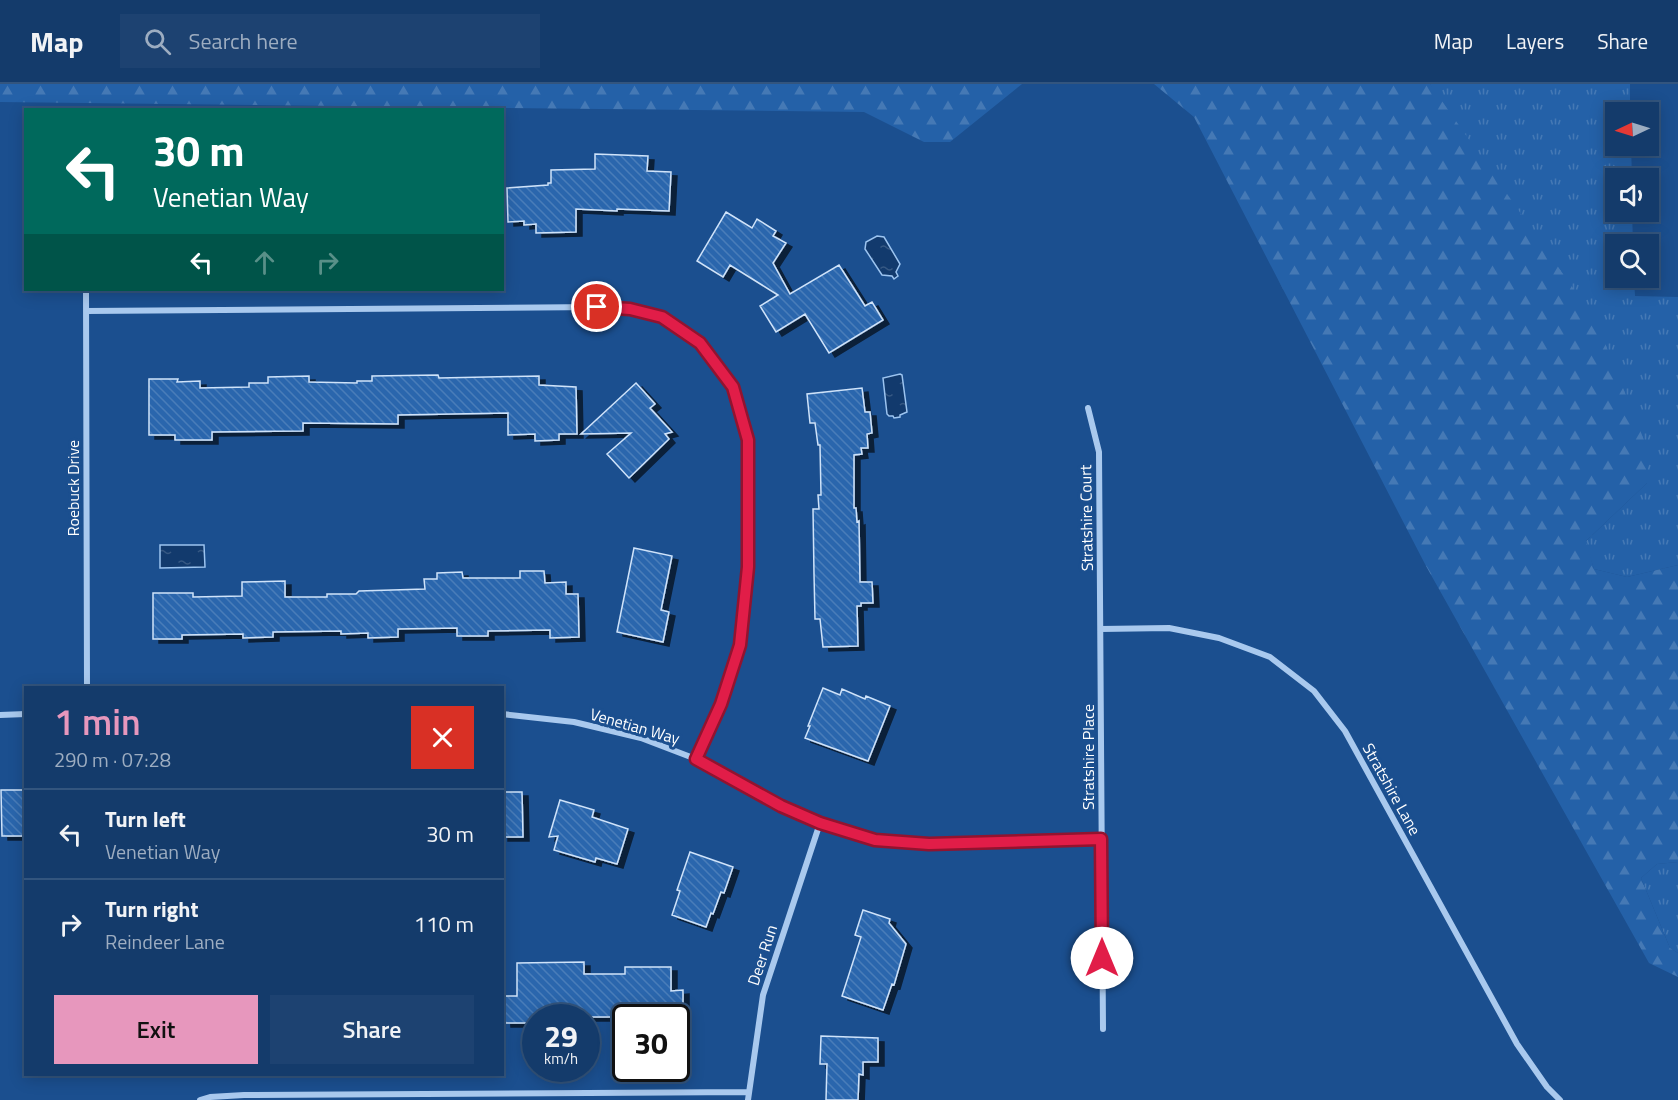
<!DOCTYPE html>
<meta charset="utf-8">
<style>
:root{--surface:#143b6b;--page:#1d4271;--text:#f1f3f6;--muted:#9dadc1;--line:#33557e;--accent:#e797bd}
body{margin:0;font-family:"Titillium Web",sans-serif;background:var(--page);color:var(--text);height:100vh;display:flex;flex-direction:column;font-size:22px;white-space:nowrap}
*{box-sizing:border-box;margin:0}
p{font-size:20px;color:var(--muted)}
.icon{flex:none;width:33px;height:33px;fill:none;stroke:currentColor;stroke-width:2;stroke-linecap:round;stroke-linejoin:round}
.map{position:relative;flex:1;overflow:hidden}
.panel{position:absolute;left:24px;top:602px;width:480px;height:390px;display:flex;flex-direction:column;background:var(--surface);border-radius:0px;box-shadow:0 3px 15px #0003,0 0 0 2px var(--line)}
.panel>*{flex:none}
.banner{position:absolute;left:24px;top:24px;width:480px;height:183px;border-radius:0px;box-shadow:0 3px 15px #0003,0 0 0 2px var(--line);background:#00695c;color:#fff;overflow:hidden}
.needle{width:39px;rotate:266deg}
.controls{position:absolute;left:1605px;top:18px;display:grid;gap:12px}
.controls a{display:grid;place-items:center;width:54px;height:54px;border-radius:0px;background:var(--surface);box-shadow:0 3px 15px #0003,0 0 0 2px var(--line);font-size:30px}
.speed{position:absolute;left:522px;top:920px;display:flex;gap:12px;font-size:30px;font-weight:700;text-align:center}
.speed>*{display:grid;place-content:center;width:78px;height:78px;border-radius:50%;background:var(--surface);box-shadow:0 3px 15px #0003,0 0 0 2px var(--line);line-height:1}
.speed small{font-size:15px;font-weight:400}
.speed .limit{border:3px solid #111;border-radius:9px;background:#fff;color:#111}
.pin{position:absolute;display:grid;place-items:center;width:51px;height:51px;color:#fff;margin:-26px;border:3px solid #fff;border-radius:50%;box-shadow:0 2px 6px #0007}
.me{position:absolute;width:66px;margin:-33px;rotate:0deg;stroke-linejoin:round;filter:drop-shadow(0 0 4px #0008)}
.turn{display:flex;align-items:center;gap:21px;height:126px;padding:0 30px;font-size:27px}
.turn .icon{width:78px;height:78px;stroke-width:2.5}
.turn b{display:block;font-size:42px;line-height:51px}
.lanes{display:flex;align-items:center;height:57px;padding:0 30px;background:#0003;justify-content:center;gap:30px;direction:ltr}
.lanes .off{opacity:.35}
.round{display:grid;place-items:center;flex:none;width:63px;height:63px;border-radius:0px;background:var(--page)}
.head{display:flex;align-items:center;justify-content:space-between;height:102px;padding:0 30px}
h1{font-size:36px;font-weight:600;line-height:45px;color:var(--accent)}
.action{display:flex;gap:12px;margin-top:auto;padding:12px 30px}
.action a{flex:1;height:69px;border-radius:0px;background:var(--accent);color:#111;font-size:24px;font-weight:600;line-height:69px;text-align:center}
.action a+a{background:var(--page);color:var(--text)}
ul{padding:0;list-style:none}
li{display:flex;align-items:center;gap:18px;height:90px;padding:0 30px;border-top:2px solid var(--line)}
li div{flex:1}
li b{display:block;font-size:22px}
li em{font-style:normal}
header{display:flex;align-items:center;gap:36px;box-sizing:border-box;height:84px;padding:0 30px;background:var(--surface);border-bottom:2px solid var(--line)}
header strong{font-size:28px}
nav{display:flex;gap:33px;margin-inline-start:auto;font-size:21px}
.search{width:420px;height:54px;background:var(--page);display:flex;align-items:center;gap:15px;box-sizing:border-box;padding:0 21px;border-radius:0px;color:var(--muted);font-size:22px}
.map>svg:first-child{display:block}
.grass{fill:url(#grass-tufts)}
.forest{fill:url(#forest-firs)}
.water{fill:url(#water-ripples);stroke:#9cc4f0;stroke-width:1.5}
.building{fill:url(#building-back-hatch);stroke:#cfe3fa;stroke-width:1.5;filter:url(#shadow)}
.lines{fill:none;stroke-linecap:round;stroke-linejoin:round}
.minor{stroke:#a9c9ee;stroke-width:6}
.route-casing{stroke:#92132f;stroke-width:15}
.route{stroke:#e11d48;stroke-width:10}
.labels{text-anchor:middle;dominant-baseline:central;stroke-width:6;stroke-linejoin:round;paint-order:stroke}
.street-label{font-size:16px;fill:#fff;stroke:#1b4f8f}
</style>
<header>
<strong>Map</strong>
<div class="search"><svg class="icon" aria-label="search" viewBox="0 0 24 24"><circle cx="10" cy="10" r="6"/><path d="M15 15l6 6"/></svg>Search here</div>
<nav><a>Map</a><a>Layers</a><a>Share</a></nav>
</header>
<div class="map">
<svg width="1678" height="1016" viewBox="0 0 1678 1016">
<defs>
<pattern id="grass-tufts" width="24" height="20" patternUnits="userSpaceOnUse" patternTransform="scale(1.5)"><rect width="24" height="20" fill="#2461a8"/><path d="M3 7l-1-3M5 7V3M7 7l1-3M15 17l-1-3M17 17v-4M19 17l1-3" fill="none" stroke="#4579b5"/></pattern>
<pattern id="forest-firs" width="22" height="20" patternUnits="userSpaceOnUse" patternTransform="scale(1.5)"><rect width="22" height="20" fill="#2461a8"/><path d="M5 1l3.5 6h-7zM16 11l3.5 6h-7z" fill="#4579b5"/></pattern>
<pattern id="water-ripples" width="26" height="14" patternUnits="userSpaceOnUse" patternTransform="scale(1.5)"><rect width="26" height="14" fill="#123a6d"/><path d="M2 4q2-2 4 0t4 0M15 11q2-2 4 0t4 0" fill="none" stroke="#365883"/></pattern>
<pattern id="building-back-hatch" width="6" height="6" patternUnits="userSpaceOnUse" patternTransform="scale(1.5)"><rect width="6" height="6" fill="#2a66ad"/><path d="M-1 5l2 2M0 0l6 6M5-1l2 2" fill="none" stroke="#4a7db9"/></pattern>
<filter id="shadow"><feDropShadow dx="6" dy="4" stdDeviation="0" flood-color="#0009"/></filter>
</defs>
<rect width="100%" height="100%" fill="#1b4f8f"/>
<path class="grass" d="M 1430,0 L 1630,0 L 1630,28 L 1616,28 L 1616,62 L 1631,62 L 1632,94 L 1616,94 L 1616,128 L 1632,128 L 1633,160 L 1616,160 L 1616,194 L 1634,194 L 1635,212 L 1678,213 L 1678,481 L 1627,493 L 1594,485 L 1585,458 L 1647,399 Z
M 1678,778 L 1678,869 L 1670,864 L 1641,794 L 1657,780 Z"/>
<path class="forest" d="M 0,0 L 1022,0 L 950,58 L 924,58 L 864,28 L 0,18 Z
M 1154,0 L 1430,0 L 1596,237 L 1648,366 L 1647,399 L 1586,457 L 1594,485 L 1627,493 L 1678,481 L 1678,778 L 1657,780 L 1641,794 L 1670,864 L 1678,869 L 1678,893 L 1649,879 L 1426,482 L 1194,33 Z"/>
<path class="water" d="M 877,152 L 884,153 L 900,180 L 896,188 L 898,192 L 894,195 L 892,192 L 882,191 L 865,165 L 866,158 Z
M 900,290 L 902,291 L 907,328 L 900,331 L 900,333 L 894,334 L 893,332 L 889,332 L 887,330 L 883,294 Z
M 160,461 L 204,461 L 205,483 L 160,484 Z"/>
<path class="building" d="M 595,70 L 648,72 L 647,87 L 671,88 L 669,127 L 617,125 L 617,127 L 576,125 L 576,148 L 536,149 L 536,140 L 524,141 L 524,137 L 508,138 L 507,104 L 548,101 L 548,99 L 551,99 L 551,86 L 595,85 Z
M 726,128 L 752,144 L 757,135 L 776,147 L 773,152 L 786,159 L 773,179 L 790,210 L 839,181 L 865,222 L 872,218 L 883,236 L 829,269 L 805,230 L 776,248 L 760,222 L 778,211 L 730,181 L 723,193 L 697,177 Z
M 438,291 L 439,294 L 539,292 L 539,301 L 576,303 L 577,350 L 559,350 L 559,356 L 535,357 L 535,350 L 508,351 L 508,329 L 398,331 L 398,340 L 303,339 L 303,347 L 212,348 L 212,356 L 175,356 L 175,351 L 149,351 L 149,295 L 178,295 L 177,298 L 200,297 L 200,304 L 249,303 L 249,299 L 268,299 L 268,293 L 309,292 L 309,298 L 357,299 L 357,297 L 372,297 L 372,292 Z
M 636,299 L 655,320 L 650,324 L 672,348 L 665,350 L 669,355 L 629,394 L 607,370 L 631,349 L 581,350 Z
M 862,304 L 865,328 L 870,328 L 872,349 L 867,350 L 868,364 L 861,364 L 862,370 L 854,371 L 854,424 L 856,424 L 857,438 L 859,437 L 860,498 L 872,498 L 873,519 L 861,519 L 861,522 L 857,522 L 858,562 L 823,563 L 820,535 L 815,535 L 814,490 L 813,425 L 819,425 L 818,411 L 821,411 L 820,361 L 818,361 L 815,339 L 810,339 L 807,310 Z
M 634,464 L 672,472 L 661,526 L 669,528 L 663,558 L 617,548 Z
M 520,487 L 544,487 L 545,499 L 566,498 L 566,510 L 578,510 L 579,553 L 550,554 L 550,546 L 488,547 L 488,552 L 457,552 L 457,544 L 398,545 L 398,553 L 368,554 L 368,549 L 341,550 L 341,547 L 273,548 L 273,553 L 243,554 L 243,550 L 182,551 L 182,555 L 153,555 L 153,509 L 193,509 L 193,513 L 242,512 L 242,498 L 285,497 L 285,513 L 327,513 L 327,510 L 356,510 L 359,507 L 425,505 L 424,495 L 437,495 L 437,489 L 462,488 L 463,494 L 520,494 Z
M 823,604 L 840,611 L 842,605 L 865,615 L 866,612 L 890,622 L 868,677 L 805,654 L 810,642 L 808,642 Z
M 1,706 L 26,706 L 26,752 L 2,752 Z
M 502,708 L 522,708 L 523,753 L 502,753 Z
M 560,716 L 594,726 L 592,733 L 628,745 L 617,780 L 596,774 L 595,778 L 554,766 L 558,752 L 549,753 Z
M 690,768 L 733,783 L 724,809 L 721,808 L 713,830 L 711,829 L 706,843 L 672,831 L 680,807 L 677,806 Z
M 863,826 L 890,835 L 889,839 L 906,860 L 894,901 L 892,900 L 883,926 L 842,912 L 861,853 L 855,851 Z
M 584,878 L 584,890 L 625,890 L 625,883 L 671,883 L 671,907 L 683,906 L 683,933 L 536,933 L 536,939 L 505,939 L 504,912 L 517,912 L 517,879 Z
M 821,952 L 878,954 L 878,978 L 863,978 L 863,991 L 859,990 L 858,1016 L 826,1016 L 827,980 L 820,980 Z"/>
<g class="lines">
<path class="minor" d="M 86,206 L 87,603
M 86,227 L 597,223 L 630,225 L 662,233 L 701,259 L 733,303 L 748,356 L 748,483 L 740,561 L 721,620 L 696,675
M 1088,324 L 1099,368 L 1103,945
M 1101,545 L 1169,544 L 1219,554 L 1270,573 L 1314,607 L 1345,647 L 1517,960 L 1547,1003 L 1560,1016
M 502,630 L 574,638 L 641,654 L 696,675 L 781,722 L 820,739 L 875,756 L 929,760 L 1102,755
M 0,631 L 26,630
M 200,1016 L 210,1013 L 244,1011 L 748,1008
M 748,1016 L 763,911 L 820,739"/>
</g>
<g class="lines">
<g class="route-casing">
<path id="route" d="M 597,223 L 630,225 L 662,233 L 700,259 L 733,303 L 748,356 L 748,483 L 740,561 L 721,620 L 696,675 L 781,722 L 820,739 L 875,756 L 929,760 L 1101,755 L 1102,874"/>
</g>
<use href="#route" class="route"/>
</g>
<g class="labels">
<g class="street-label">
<text transform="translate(73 404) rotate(-90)">Roebuck Drive</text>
<text transform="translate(1086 434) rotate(-91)">Stratshire Court</text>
<text transform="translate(635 642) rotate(16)">Venetian Way</text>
<text transform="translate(1088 673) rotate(-90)">Stratshire Place</text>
<text transform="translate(1392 705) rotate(61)">Stratshire Lane</text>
<text transform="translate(762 871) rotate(-72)">Deer Run</text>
</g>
</g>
</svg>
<div class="controls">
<a><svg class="needle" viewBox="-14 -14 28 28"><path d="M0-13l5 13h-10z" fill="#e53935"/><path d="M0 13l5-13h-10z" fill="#9dadc1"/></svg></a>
<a><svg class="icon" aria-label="sound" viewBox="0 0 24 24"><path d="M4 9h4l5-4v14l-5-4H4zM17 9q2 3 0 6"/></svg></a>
<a><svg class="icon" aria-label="search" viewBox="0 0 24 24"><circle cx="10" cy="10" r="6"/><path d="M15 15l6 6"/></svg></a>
</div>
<div class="speed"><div>29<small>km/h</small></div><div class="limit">30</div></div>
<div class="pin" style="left:597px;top:223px;background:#d93025"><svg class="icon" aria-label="arrive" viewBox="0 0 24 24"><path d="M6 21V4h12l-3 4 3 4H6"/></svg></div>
<svg class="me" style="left:1102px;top:874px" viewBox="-20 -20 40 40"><circle r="19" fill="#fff"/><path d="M0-13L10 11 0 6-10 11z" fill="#e11d48"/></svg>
<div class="banner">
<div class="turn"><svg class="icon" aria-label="left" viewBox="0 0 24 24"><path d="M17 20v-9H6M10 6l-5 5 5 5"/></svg><div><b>30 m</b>Venetian Way</div></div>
<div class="lanes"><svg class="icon" aria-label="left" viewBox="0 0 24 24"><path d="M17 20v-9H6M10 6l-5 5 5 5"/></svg><svg class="icon off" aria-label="ahead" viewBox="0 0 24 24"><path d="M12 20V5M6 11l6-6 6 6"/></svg><svg class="icon off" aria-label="right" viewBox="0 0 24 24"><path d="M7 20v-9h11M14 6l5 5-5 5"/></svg></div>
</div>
<section class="panel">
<div class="head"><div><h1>1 min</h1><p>290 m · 07:28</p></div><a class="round" style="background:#d93025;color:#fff"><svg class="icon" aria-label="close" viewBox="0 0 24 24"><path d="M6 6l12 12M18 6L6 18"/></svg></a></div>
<ul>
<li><svg class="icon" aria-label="left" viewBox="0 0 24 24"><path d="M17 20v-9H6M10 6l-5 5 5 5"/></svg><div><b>Turn left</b><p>Venetian Way</p></div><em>30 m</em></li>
<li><svg class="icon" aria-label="right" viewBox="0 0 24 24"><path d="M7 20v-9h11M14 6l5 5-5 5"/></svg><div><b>Turn right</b><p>Reindeer Lane</p></div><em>110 m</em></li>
</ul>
<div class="action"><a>Exit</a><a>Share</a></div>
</section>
</div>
